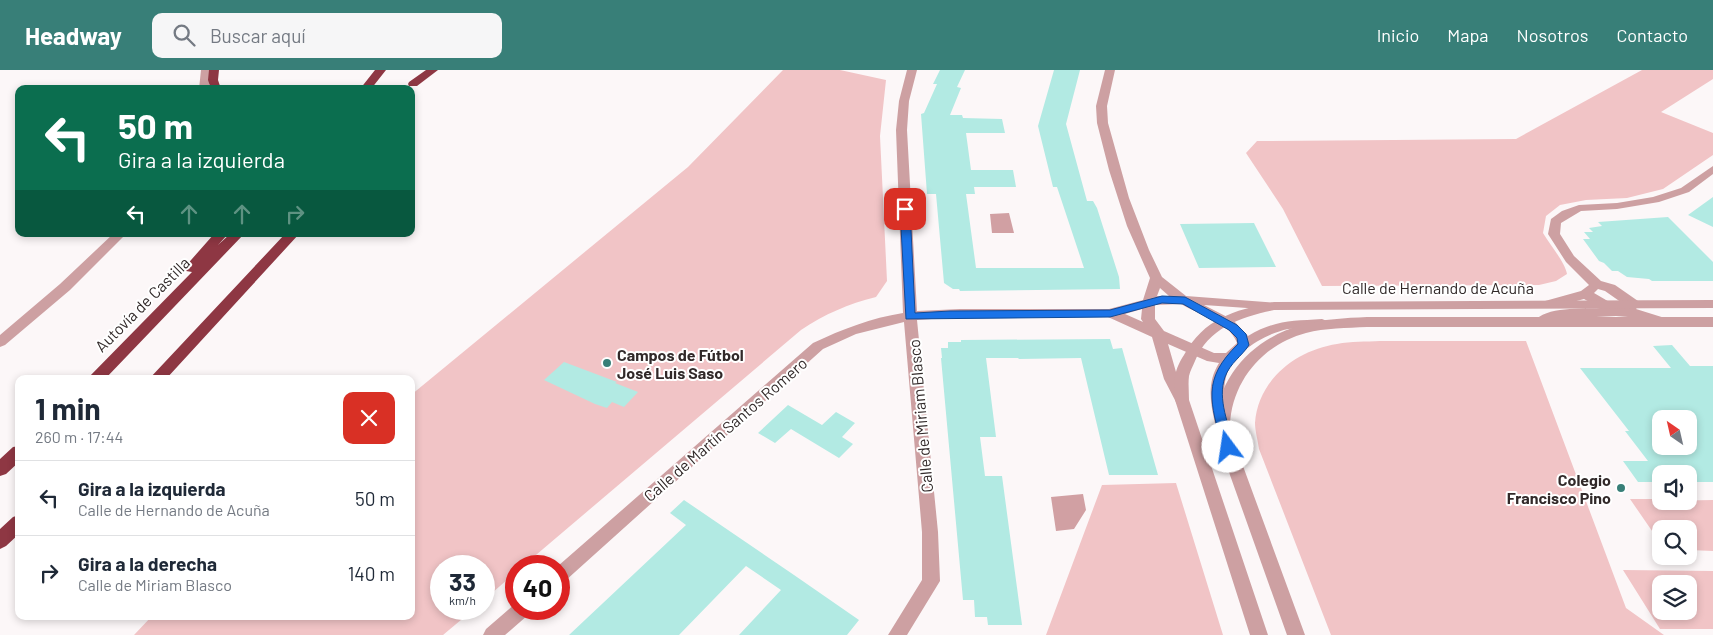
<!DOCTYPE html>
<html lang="es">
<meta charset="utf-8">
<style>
:root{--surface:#fff;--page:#f6f6f7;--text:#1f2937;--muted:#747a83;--line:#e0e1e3;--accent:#387f78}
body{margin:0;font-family:Barlow,sans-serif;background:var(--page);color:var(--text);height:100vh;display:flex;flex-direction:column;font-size:19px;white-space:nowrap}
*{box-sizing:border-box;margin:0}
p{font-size:16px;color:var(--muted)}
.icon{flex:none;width:28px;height:28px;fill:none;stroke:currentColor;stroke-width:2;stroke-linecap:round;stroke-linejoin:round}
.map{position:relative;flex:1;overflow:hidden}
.sheet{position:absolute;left:15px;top:305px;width:400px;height:245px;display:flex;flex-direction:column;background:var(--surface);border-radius:10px;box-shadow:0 2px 8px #0003}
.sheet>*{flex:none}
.hud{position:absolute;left:15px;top:15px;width:400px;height:152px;border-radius:10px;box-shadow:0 2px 8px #0003;background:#0b6e4f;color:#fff;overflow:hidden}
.needle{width:32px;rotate:326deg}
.buttons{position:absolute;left:1652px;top:340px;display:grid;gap:10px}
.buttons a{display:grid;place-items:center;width:45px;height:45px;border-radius:10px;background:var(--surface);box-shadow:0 2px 8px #0003;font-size:25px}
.speed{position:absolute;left:430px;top:485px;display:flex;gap:10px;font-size:25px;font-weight:700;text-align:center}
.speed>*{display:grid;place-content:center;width:65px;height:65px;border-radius:50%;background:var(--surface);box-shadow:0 2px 8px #0003;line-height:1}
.speed small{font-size:12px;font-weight:400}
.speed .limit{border:8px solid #d22;background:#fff;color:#111}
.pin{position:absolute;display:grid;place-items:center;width:42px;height:42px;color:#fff;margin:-21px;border-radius:10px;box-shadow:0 2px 8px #0006}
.me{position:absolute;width:55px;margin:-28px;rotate:346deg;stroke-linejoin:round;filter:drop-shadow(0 0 4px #0008)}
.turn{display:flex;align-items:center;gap:18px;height:105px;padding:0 20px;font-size:22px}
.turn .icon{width:65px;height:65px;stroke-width:2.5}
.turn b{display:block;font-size:35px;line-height:42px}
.lanes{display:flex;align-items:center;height:48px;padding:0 20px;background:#0003;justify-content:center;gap:25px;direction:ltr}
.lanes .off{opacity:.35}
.round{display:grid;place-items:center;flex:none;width:52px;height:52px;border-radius:10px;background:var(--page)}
.headline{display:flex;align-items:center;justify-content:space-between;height:85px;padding:0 20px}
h1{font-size:30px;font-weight:700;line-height:38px}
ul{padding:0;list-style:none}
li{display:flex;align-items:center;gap:15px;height:75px;padding:0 20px;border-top:1px solid var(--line)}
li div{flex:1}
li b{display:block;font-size:19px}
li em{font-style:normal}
header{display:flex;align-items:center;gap:30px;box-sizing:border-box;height:70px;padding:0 25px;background:var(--accent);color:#fff}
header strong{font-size:24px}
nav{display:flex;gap:28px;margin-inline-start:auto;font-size:18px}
.search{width:350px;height:45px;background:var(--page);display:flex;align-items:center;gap:12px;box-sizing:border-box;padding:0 18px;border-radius:10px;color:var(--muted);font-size:19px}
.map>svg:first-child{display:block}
.green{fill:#f1c4c6;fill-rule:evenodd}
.water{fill:#d1a0a3}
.building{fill:#b2eae3;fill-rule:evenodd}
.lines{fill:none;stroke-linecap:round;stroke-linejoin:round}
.minor{fill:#cda0a2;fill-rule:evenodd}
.tertiary{fill:#cda0a2;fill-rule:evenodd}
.motorway{fill:#8e3743;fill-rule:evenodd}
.route{fill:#1a73e8;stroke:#114b97}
.poi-dot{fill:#387f78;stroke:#fff;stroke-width:2}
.labels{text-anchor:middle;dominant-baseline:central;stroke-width:4;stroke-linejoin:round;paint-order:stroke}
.street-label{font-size:16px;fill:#312929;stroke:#fff}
.poi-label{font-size:16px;font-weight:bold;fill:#312929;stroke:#fff;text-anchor:start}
</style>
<header>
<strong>Headway</strong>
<div class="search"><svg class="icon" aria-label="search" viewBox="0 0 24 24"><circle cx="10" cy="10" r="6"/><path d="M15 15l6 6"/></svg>Buscar aquí</div>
<nav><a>Inicio</a><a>Mapa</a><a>Nosotros</a><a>Contacto</a></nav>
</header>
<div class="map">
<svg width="1713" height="565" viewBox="0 0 1713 565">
<rect width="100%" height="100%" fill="#fcf7f8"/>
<path class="green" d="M 783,0 L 840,0 L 886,10 L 880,66 L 887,211 L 876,227 C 848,234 825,244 801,260 L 523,496 L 516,496 L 516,502 L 484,530 L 484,496 L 441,496 L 441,539 L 474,539 L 443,565 L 134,565 L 152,546 L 411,546 L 411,325 L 688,97 Z
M 1642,0 L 1713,0 L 1713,9 L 1661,42 L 1713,63 L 1713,85 L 1663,119 L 1627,128 L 1586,130 L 1560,135 L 1546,146 L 1543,163 C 1550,175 1565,192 1567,204 L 1556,211 L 1539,215 L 1322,216 L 1283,139 L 1246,83 L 1257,71 L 1516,69 Z
M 1380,271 L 1526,271 L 1626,538 L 1664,565 L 1331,565 L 1259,379 C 1258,371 1255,361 1255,353 C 1258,309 1297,280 1337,274 C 1351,271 1366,272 1380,271 Z
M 1176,413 L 1223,565 L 1046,565 L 1102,415 Z
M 1630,429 L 1661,429 L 1661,431 L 1713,430 L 1713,481 L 1689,480 L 1689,459 L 1661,459 L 1661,474 Z
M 1623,500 L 1713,501 L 1713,559 L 1660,559 ZM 1661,514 L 1689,514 L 1689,541 L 1661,541 Z"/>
<path class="water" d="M 1009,143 L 1014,163 L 992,163 L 990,144 Z
M 1083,424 L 1086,440 L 1074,459 L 1056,461 L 1051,427 Z"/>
<path class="building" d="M 940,0 L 965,0 L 957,17 L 961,18 L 950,45 L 962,45 L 963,48 L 1002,49 L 1005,63 L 966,63 L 971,100 L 1013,100 L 1016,117 L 974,117 L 975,124 L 966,124 L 976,198 L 1084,198 L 1057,117 L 1053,117 L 1038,56 L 1054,0 L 1080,0 L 1066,54 L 1087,131 L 1093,131 L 1097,138 L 1119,207 L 1120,219 L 960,221 L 959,219 L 953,219 L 944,213 L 936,124 L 927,124 L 921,44 L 924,43 L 937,14 L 933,14 Z
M 1713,127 L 1713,157 L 1688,145 Z
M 1668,147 L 1713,192 L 1713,211 L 1652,211 L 1649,209 L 1627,207 L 1618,201 L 1612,201 L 1604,193 L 1599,191 L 1583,169 L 1590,169 L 1584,162 L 1593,162 L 1589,158 L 1602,156 L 1598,152 Z
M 1254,153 L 1276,197 L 1199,198 L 1180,154 Z
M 1110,269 L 1113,279 L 1122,278 L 1158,405 L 1109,405 L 1081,288 L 1019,289 L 1018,288 L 986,288 L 996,367 L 980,367 L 985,406 L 1002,406 L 1022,555 L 988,555 L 987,547 L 975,547 L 974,530 L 963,530 L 941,288 L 942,288 L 941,278 L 948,278 L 948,272 L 961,272 L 961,270 Z
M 1672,275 L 1690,296 L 1713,296 L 1713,412 L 1689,412 L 1689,404 L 1661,404 L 1661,412 L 1638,412 L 1623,391 L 1648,391 L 1625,361 L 1629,361 L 1580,298 L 1671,298 L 1653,276 ZM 1661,349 L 1689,349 L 1689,376 L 1661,376 Z
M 564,292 L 617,312 L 615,313 L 638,322 L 624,337 L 612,332 L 607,338 L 595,334 L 544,310 Z
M 788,335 L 822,355 L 836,342 L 855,353 L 842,367 L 853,374 L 839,388 L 791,359 L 775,373 L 758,363 Z
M 684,430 L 794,505 L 859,550 L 847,565 L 739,565 L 781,520 L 746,496 L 679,565 L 569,565 L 686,455 L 670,443 Z"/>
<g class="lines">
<path class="minor" d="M 907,0 L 917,0 L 909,31 L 907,60 L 917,241 L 960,239 L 1109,239 L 1143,230 L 1150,208 L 1127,156 L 1109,100 L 1097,53 L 1096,36 L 1105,0 L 1115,0 L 1107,36 L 1108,53 L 1129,128 L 1149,180 L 1162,207 L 1186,226 L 1279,233 L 1281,236 L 1279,239 L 1274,240 L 1204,235 L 1233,250 L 1248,266 C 1275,250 1292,251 1322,249 L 1327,251 L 1329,254 L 1327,257 C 1314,261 1301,257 1288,259 C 1264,264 1233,283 1226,307 C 1222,322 1226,338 1229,353 L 1227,357 L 1222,359 L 1217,357 L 1215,353 C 1210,332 1207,312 1219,293 L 1207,291 L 1168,274 L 1178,309 L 1189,330 L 1187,334 L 1182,335 L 1177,334 L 1164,309 L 1152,267 L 1108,247 L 960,247 L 917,250 L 938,462 L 940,511 L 907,565 L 888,565 L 922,510 L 922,462 L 904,252 L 856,264 L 823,279 L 565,511 L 559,513 L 558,496 L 813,273 C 843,259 871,248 903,243 L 896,60 L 899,31 ZM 1160,218 L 1169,226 L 1157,226 ZM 1181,234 C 1199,245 1229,251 1237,273 L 1226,283 L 1214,283 L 1164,261 L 1155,249 L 1155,235 ZM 1142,239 L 1141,249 L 1143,252 L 1125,244 Z
M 1713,96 L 1713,104 L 1689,122 L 1659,132 L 1617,139 L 1581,141 L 1561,153 L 1560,164 L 1574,186 L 1601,211 L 1615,215 L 1638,231 L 1640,234 L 1636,239 L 1668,249 L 1670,252 L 1668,255 L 1663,257 L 1640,248 L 1616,246 L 1557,249 L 1541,257 L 1536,255 L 1534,252 C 1545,236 1583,239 1600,238 L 1584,229 L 1550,238 L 1545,237 L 1543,234 L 1545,231 L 1581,221 L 1589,215 L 1566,192 L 1548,164 L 1551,149 L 1562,141 L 1579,135 L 1617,133 L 1653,127 L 1681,118 ZM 1598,219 L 1605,221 L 1625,235 L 1618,237 L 1594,223 Z
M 516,533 L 516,539 L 531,539 L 528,545 L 505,565 L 483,565 L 486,559 Z"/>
<path class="tertiary" d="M 201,0 L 211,0 L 209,19 L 199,19 Z
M 113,164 L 126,164 L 70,220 L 5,275 L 0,277 L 0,265 L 60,214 Z
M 1713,230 L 1713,238 L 1274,240 C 1241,247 1208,258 1195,291 C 1193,296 1190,301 1189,306 C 1188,314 1189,322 1189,330 L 1268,565 L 1250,565 L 1175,330 C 1175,322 1174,314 1175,307 C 1176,299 1180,291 1184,285 C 1204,248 1235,240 1274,232 Z
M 1367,247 L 1713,247 L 1713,257 L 1367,257 C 1347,258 1325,258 1306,263 C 1264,274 1232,310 1230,355 C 1230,362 1234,370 1236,377 L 1305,565 L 1287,565 L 1220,377 C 1219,370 1215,362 1216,355 C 1217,305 1256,267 1302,255 C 1323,249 1345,248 1367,247 Z"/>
<path class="motorway" d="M 209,0 L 219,0 L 218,10 L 221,19 L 211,19 L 208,10 Z
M 375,0 L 386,0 L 371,19 L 360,19 Z
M 426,0 L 438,0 L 417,16 L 409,16 L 408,14 L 409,12 Z
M 214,164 L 228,164 L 218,175 L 230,164 L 244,164 L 105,309 L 87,309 L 192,202 L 186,201 L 184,198 Z
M 285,164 L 299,164 L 166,309 L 149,309 Z
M 19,376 L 19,392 L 6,404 L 0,406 L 0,389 L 13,377 Z
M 19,445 L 19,464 L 6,476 L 0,479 L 0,459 L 13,447 Z"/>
</g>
<path class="route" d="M 905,136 L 910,139 L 915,243 L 950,241 L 1110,240 L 1162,226 L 1185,227 L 1237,255 L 1246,264 L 1249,275 C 1242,286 1230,293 1225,307 C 1217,329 1229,356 1235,377 L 1233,381 L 1224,381 L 1222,377 C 1211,332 1201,310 1238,274 L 1237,268 L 1229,260 L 1183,234 L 1162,233 L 1110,247 L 906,249 L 900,139 Z"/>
<g class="poi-dot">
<circle cx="607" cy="293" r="5"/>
<circle cx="1621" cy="418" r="5"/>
</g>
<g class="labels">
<g class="street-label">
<text x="1438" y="217">Calle de Hernando de Acuña</text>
<text transform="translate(142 234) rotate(-45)">Autovía de Castilla</text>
<text transform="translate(920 346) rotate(-95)">Calle de Miriam Blasco</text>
<text transform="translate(725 359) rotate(-41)">Calle de Martín Santos Romero</text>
</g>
<g class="poi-label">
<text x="617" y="284">Campos de Fútbol<tspan x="617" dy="18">José Luis Saso</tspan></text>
<text x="1611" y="409" text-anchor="end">Colegio<tspan x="1611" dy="18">Francisco Pino</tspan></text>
</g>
</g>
</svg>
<div class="buttons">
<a><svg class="needle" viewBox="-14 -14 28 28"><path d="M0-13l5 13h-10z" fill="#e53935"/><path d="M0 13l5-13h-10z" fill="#747a83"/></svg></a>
<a><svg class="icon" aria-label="sound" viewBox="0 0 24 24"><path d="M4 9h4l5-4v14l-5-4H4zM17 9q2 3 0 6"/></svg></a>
<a><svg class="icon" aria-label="search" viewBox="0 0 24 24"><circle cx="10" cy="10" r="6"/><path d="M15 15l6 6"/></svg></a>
<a><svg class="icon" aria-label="layers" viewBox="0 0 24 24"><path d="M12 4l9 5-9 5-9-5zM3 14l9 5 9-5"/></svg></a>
</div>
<div class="speed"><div>33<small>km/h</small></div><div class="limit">40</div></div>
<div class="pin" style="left:905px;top:139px;background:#d93025"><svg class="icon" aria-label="arrive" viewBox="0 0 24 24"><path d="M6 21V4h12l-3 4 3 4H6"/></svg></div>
<svg class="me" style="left:1228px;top:377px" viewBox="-20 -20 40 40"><circle r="19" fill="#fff"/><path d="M0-13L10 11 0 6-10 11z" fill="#1a73e8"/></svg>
<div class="hud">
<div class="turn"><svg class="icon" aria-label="left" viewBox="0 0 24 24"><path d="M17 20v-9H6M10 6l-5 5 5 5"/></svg><div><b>50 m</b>Gira a la izquierda</div></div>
<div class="lanes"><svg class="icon" aria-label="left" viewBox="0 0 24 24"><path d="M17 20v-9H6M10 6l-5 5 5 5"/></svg><svg class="icon off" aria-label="ahead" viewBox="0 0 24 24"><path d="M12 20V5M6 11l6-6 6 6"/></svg><svg class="icon off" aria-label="ahead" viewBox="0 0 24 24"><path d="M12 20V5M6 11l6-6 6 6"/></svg><svg class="icon off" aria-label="right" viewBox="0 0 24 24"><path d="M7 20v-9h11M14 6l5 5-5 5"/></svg></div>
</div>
<section class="sheet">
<div class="headline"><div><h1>1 min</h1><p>260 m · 17:44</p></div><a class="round" style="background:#d93025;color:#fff"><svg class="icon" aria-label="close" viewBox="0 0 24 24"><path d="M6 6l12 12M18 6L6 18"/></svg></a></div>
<ul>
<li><svg class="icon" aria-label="left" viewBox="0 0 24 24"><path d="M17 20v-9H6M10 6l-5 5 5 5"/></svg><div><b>Gira a la izquierda</b><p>Calle de Hernando de Acuña</p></div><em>50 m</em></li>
<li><svg class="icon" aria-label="right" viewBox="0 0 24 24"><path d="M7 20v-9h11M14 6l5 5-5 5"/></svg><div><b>Gira a la derecha</b><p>Calle de Miriam Blasco</p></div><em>140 m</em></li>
</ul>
</section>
</div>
